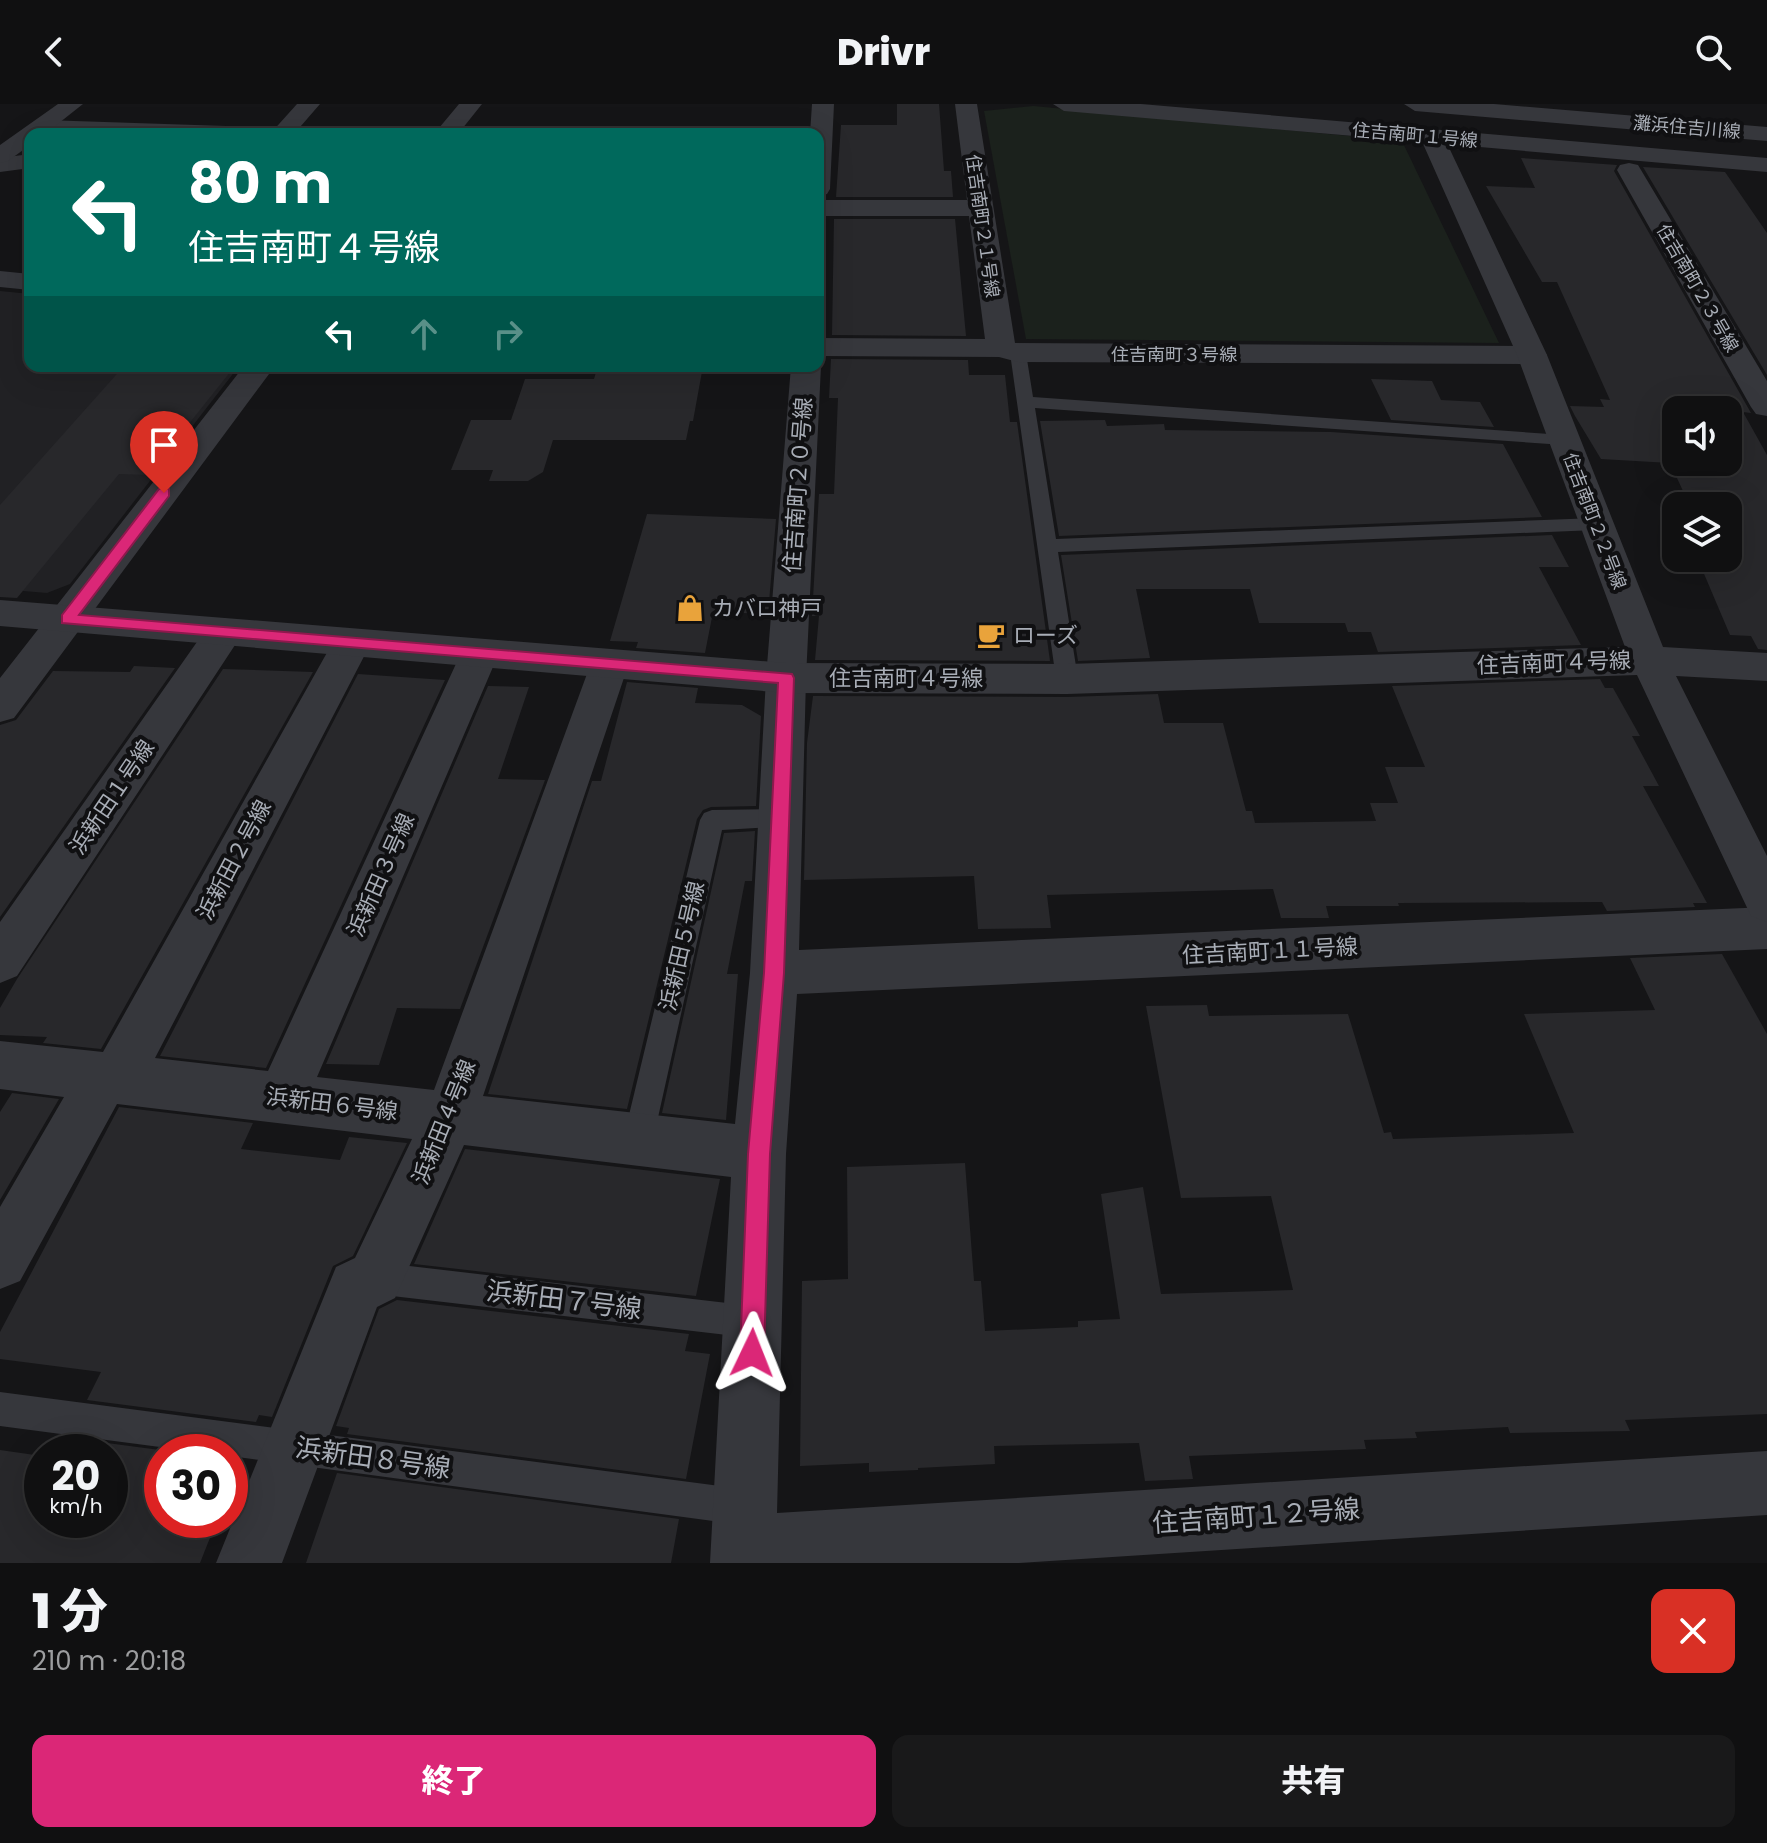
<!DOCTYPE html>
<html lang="ja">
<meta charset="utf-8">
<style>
:root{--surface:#101011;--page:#19191a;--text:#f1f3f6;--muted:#9c9d9f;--line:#303031;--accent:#db2777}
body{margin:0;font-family:Poppins,"Noto Sans JP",sans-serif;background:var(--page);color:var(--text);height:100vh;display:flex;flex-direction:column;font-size:30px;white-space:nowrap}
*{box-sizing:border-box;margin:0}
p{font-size:26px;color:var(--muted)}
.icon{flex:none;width:44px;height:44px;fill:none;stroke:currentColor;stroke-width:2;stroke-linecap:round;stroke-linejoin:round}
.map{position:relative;height:1459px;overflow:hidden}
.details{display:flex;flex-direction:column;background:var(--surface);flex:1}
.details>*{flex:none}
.hud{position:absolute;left:24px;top:24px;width:800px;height:244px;border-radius:16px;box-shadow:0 8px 32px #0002,0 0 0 2px var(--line);background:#00695c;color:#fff;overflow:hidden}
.controls{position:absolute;left:1662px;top:292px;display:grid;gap:16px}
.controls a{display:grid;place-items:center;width:80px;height:80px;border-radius:16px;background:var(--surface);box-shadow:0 8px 32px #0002,0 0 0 2px var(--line);font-size:40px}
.speed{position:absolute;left:24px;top:1330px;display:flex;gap:16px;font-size:40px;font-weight:700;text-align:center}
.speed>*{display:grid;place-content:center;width:104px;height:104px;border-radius:50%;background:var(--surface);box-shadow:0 8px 32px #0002,0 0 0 2px var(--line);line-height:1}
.speed small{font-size:20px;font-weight:400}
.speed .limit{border:12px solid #d22;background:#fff;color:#111}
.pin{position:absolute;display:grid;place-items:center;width:68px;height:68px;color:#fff;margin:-82px -34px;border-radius:50% 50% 50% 0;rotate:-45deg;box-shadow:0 0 8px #0007}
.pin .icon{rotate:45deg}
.me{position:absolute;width:88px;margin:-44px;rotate:2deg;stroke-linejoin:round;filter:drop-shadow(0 0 6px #0008)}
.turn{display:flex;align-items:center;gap:28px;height:168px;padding:0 32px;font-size:36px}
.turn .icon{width:104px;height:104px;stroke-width:2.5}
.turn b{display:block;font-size:56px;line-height:68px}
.lanes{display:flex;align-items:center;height:76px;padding:0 32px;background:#0003;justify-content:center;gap:40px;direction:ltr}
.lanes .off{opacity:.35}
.round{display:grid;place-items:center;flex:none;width:84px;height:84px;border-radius:16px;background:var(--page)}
.summary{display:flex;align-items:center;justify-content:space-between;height:136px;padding:0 32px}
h1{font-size:48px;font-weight:800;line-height:60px}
.cta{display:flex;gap:16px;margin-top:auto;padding:16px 32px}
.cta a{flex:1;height:92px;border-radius:16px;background:var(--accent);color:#fff;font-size:32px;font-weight:800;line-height:92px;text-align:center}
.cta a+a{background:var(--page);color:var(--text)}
header{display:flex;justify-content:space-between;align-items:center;height:104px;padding:0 32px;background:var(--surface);font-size:36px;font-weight:800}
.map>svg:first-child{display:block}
.built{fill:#212124}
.green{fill:#1b211c}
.building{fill:#28282b;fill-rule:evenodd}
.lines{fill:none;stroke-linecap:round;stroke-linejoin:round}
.service{fill:#36373c;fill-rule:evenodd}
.minor{fill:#36373c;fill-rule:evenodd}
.tertiary{fill:#36373c;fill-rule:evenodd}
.route{fill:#db2777;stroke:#8e194d;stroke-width:2}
.labels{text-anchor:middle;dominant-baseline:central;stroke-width:8;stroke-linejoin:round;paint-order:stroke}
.far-street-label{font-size:18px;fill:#a8adb6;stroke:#101012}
.street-label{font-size:22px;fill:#a8adb6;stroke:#101012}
.poi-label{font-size:22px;fill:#a8adb6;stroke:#101012;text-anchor:start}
.near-street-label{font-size:26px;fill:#a8adb6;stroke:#101012}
</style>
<header><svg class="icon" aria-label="back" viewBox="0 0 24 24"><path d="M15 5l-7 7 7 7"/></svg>Drivr<svg class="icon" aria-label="search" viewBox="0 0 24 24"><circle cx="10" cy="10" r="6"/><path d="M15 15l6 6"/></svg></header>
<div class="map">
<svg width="1767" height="1459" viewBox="0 0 1767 1459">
<rect width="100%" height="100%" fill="#151517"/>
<path class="built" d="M 0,187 L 30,190 L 30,262 L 239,262 L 70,480 L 47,489 L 0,485 Z"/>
<path class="green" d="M 1033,2 L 1402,37 L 1499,239 L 1026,235 L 984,7 Z"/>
<path class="building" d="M 897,0 L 939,0 L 944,67 L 951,67 L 953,93 L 836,93 L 841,21 L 897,21 Z
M 1521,54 L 1617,61 L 1614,67 L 1751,309 L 1743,308 L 1767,351 L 1767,546 L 1758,545 L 1751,532 L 1730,531 L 1699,458 L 1718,460 L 1715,454 L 1728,454 L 1728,402 L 1690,402 L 1670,359 L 1601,355 L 1575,312 L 1570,302 L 1604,303 L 1600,295 L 1610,296 L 1557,178 L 1542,178 L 1486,82 L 1535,84 ZM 1676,306 L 1728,306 L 1728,358 L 1676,358 Z
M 1643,63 L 1725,68 L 1767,129 L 1767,271 Z
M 834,115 L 955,115 L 966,232 L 832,231 Z
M 831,255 L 968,256 L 969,271 L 1005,271 L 1010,318 L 1017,318 L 1050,557 L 815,556 L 819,512 L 812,512 L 819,390 L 834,390 L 838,294 L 829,294 Z
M 124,262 L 235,262 L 148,371 L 119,370 L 17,494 L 0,493 L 0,401 Z
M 602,262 L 703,262 L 693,317 L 690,317 L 686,336 L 553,336 L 543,368 L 528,377 L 489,377 L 493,366 L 451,366 L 471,316 L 511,316 L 525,275 L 594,275 L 597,265 Z
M 1371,275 L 1432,277 L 1441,296 L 1480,298 L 1494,323 L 1391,316 Z
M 1105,316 L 1107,322 L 1164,320 L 1165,326 L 1331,328 L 1503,340 L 1542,413 L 1059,432 L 1040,317 Z
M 647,410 L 776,415 L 768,510 L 713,508 L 705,549 L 636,544 L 638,538 L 610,537 Z
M 1552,431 L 1569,463 L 1539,463 L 1581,541 L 1378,548 L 1371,528 L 1348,528 L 1345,519 L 1259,519 L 1250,485 L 1136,485 L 1150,554 L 1078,557 L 1061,451 Z
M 134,562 L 175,564 L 0,813 L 0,621 L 16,616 L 53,567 L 130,568 Z
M 223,565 L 313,568 L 101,945 L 43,939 L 47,933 L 0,931 L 0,904 L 17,875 Z
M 358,570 L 445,576 L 266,964 L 160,952 Z
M 1600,575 L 1605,584 L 1613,584 L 1640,632 L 1632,632 L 1659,682 L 1643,682 L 1707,799 L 1693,799 L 1695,803 L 1607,807 L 1602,798 L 1398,799 L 1399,802 L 1326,802 L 1329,814 L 1281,814 L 1273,785 L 1047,791 L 1051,824 L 978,825 L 974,772 L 804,776 L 807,639 L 813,592 L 1067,593 L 1158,590 L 1164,619 L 1223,619 L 1246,707 L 1252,707 L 1255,719 L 1376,717 L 1370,699 L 1398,699 L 1385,663 L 1425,663 L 1392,582 Z
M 627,578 L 698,584 L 695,599 L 742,601 L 761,612 L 756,702 L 711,703 L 703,706 L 697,715 L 627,1005 L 488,990 L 592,677 L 601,677 Z
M 488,582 L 529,583 L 498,675 L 545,676 L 460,905 L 397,904 L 379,961 L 326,960 Z
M 755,727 L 752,777 L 745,777 L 727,870 L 738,870 L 726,1016 L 662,1009 L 724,729 Z
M 1722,850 L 1767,930 L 1767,1310 L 1625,1316 L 1630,1327 L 1510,1329 L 1508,1323 L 1415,1328 L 1417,1334 L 1364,1336 L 1366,1345 L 1189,1352 L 1193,1375 L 1145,1377 L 1139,1339 L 994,1342 L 995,1360 L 918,1364 L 918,1366 L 869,1368 L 869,1359 L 800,1362 L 802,1177 L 848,1175 L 847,1063 L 965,1059 L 974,1177 L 981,1177 L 985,1227 L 1078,1223 L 1078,1217 L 1120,1215 L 1101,1090 L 1143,1083 L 1161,1190 L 1293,1186 L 1271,1092 L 1181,1094 L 1146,902 L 1207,901 L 1209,912 L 1348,910 L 1384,1029 L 1391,1028 L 1393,1035 L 1574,1029 L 1524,910 L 1655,906 L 1630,854 Z
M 12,989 L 59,995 L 0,1096 L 0,1008 Z
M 119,1003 L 253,1019 L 241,1045 L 340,1056 L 349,1033 L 407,1039 L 353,1152 L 333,1162 L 272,1313 L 259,1311 L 256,1318 L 87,1296 L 101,1268 L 0,1255 L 0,1228 Z
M 465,1045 L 720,1075 L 696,1192 L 414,1160 Z
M 397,1196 L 689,1230 L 685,1247 L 710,1250 L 686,1375 L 347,1330 L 349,1324 L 336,1322 L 379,1205 Z
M 69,1334 L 175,1348 L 162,1348 L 162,1416 L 217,1416 L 200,1459 L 0,1459 L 0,1346 L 42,1352 L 42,1416 L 110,1416 L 110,1348 L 63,1348 Z
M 337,1369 L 679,1415 L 671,1459 L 306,1459 Z"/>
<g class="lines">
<path class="service" d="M 44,16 L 347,26 L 353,30 L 233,30 L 40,23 L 40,17 Z
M 1018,244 L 1026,249 L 1033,293 L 1564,331 L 1573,336 L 1564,341 L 1035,304 L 1056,435 L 1596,414 L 1605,420 L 1596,426 L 1058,448 L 1078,575 L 1075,581 L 1059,581 L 1056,575 L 1010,249 Z
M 780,705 L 788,708 L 792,715 L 788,722 L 722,726 L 653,1036 L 648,1046 L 638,1051 L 628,1046 L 623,1036 L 700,716 L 704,709 L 712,706 Z
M 375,1158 L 753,1202 L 764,1207 L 769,1218 L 764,1229 L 753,1234 L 375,1190 L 364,1185 L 359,1174 L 364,1163 Z
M 0,1288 L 743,1385 L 755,1391 L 761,1403 L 755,1415 L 743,1421 L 230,1352 L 230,1348 L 198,1348 L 0,1322 Z"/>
<path class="minor" d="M 297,0 L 320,0 L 294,30 L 270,30 Z
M 459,0 L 482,0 L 458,30 L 434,30 Z
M 812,0 L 834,0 L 830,85 L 827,90 L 818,92 L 818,30 L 810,30 Z
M 955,0 L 977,0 L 1015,239 L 1532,242 L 1542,245 L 1547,251 L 1542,257 L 1532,260 L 1018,258 L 999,253 L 818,252 L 818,234 L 985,235 L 969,112 L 818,112 L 818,96 L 967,96 Z
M 1053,0 L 1141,0 L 1767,54 L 1767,68 L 1064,7 Z
M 30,50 L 30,64 L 0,68 L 0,54 Z
M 1629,59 L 1638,61 L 1641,66 L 1767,277 L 1767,312 L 1756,310 L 1751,303 L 1617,66 L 1620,61 Z
M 0,167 L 30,170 L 30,186 L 0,183 Z
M 818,258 L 821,262 L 806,574 L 799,846 L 1767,803 L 1767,845 L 797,890 L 786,1050 L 777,1409 L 1767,1347 L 1767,1411 L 1019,1459 L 710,1459 L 731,1073 L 464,1041 L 395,1194 L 377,1203 L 282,1459 L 216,1459 L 336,1163 L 355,1154 L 412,1035 L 117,1000 L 20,1177 L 0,1185 L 0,1103 L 64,993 L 0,985 L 0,937 L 103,948 L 338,529 L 352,525 L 366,529 L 371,539 L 155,954 L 268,967 L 461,549 L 466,539 L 480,535 L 494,539 L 499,549 L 317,973 L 434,986 L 591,559 L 596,549 L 610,545 L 624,549 L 629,559 L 483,992 L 735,1020 L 750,869 L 766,574 L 791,262 L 818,262 Z
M 244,262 L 275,262 L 14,614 L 0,618 L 0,574 Z
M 224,514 L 237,518 L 243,528 L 237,538 L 17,872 L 0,879 L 0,818 L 211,518 Z"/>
<path class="tertiary" d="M 58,0 L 83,0 L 45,30 L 30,30 L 30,41 L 8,57 L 0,59 L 0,41 Z
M 1404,0 L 1494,0 L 1767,23 L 1767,37 L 1415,7 Z
M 1432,26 L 1440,28 L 1444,33 L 1547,251 L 1663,543 L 1767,549 L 1767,577 L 1676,572 L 1767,752 L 1767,818 L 1751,812 L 1637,571 L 1067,590 L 786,589 L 0,522 L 0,496 L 786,559 L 1067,560 L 1625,543 L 1517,251 L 1420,33 L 1424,28 Z"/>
</g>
<path class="route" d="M 164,384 L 169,385 L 169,392 L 79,511 L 792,570 L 794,574 L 784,869 L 770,1050 L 764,1249 L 761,1258 L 752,1261 L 743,1258 L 740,1249 L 748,1050 L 764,869 L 778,579 L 62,519 L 62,511 L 159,385 Z"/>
<defs>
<g id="shop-bare" transform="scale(2.16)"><path d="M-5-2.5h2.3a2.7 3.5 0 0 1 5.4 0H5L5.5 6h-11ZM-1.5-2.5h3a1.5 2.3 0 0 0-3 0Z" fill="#e9a33b" stroke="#101012" stroke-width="2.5" paint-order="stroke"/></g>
<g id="cafe-bare" transform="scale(2.16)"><path d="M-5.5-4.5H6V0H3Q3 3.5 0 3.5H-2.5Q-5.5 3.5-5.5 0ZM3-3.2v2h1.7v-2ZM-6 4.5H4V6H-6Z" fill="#e9a33b" stroke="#101012" stroke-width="2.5" paint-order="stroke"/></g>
</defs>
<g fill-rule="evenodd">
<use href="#shop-bare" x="690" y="504"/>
<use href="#cafe-bare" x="991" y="531"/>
</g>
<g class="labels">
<g class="far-street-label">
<text transform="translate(1687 23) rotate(5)">灘浜住吉川線</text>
<text transform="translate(1415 31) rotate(5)">住吉南町１号線</text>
<text transform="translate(983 122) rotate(82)">住吉南町２１号線</text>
<text transform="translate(1698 184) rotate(60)">住吉南町２３号線</text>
<text x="1174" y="250">住吉南町３号線</text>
<text transform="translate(1595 417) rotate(69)">住吉南町２２号線</text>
</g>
<g class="street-label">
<text transform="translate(798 381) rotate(-86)">住吉南町２０号線</text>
<text transform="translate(1554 559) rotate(-2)">住吉南町４号線</text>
<text x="906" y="574">住吉南町４号線</text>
<text transform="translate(112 693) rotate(-56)">浜新田１号線</text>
<text transform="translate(234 756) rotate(-62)">浜新田２号線</text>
<text transform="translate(381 771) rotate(-66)">浜新田３号線</text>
<text transform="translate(682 842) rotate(-77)">浜新田５号線</text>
<text transform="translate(1270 847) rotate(-3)">住吉南町１１号線</text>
<text transform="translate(332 1000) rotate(7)">浜新田６号線</text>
<text transform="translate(444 1018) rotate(-68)">浜新田４号線</text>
</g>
<g class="poi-label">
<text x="712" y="504">カバロ神戸</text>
<text x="1013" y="531">ローズ</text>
</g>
<g class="near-street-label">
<text transform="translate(564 1196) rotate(7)">浜新田７号線</text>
<text transform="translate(373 1354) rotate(8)">浜新田８号線</text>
<text transform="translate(1256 1412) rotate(-4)">住吉南町１２号線</text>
</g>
</g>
</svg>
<div class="controls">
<a><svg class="icon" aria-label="sound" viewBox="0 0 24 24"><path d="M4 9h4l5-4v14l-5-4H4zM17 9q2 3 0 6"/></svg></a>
<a><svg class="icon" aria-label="layers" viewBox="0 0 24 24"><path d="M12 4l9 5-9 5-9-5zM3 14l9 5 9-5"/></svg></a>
</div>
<div class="speed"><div>20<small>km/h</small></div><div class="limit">30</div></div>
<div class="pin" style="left:164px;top:389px;background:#d93025"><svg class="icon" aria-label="arrive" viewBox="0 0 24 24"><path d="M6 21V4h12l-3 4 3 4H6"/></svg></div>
<svg class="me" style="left:752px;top:1249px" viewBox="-20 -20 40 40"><path d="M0-17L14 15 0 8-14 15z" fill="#db2777" stroke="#fff" stroke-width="4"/></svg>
<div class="hud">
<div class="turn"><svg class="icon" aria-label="left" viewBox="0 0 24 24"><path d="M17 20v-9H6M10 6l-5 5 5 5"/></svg><div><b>80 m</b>住吉南町４号線</div></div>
<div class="lanes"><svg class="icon" aria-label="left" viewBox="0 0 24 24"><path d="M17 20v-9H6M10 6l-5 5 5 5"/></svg><svg class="icon off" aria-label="ahead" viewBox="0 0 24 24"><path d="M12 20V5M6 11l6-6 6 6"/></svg><svg class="icon off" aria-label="right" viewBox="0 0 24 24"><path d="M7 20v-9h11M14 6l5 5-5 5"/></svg></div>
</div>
</div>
<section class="details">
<div class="summary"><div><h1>1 分</h1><p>210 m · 20:18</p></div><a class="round" style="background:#d93025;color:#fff"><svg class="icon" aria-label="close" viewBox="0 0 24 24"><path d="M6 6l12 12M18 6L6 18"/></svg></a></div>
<div class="cta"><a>終了</a><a>共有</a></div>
</section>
